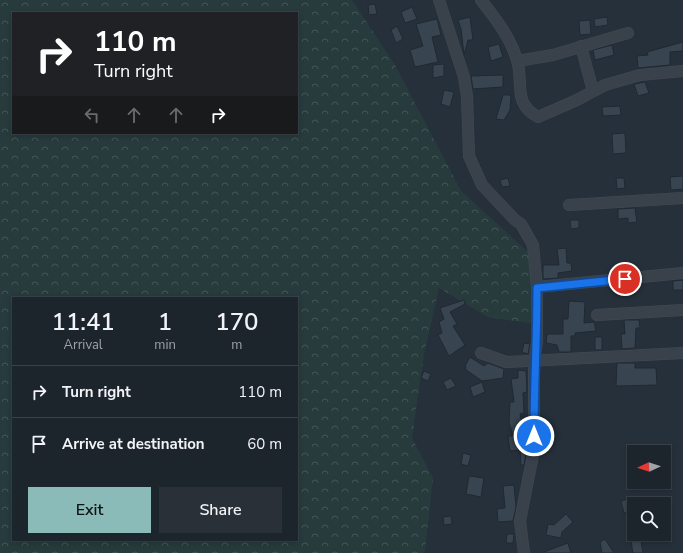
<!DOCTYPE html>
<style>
:root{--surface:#1c242c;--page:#293038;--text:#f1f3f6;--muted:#a0a4a9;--line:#3a4148;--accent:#8bbbb9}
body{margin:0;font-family:"Nunito Sans",sans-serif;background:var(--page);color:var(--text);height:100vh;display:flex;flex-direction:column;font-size:15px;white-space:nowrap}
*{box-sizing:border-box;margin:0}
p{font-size:13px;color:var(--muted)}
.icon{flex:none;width:22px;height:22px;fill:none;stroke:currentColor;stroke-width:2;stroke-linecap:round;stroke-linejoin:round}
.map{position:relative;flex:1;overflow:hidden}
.details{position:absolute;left:12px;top:297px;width:286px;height:244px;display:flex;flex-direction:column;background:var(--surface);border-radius:0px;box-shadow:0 2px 6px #0003,0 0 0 1px var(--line)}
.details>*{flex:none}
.top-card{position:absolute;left:12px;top:12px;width:286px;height:122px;border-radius:0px;box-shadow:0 2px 6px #0003,0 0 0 1px var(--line);background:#202124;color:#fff;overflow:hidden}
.needle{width:26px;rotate:266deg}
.tools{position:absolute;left:627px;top:445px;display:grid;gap:8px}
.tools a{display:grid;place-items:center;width:44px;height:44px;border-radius:0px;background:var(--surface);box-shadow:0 2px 6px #0003,0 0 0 1px var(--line);font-size:20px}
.pin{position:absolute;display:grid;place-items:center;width:34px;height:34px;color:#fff;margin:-17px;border:2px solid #fff;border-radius:50%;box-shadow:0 1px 4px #0007}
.me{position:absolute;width:44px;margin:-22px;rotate:0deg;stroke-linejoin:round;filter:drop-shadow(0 0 3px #0008)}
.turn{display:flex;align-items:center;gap:14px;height:84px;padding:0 16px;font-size:18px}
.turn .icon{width:52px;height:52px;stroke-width:2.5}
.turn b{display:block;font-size:28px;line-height:34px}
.lanes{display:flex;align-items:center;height:38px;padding:0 16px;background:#0003;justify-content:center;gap:20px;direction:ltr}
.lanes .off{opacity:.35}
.eta{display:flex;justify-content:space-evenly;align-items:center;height:68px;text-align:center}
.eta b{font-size:24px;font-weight:600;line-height:28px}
.button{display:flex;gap:8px;margin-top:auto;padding:8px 16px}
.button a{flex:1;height:46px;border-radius:0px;background:var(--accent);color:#111;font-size:16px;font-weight:600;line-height:46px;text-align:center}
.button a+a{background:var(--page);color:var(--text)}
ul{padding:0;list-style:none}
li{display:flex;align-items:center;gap:12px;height:52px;padding:0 16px;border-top:1px solid var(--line)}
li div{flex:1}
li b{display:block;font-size:15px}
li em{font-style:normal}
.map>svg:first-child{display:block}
.forest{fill:url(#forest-crowns);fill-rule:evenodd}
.building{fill:#384450;stroke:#202932}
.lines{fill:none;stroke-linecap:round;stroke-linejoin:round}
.minor-casing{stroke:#424b54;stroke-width:12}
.minor{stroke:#39424b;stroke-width:11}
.route-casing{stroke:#114b97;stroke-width:10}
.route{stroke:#1a73e8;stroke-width:7}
</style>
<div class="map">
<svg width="683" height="553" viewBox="0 0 683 553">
<defs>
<pattern id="forest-crowns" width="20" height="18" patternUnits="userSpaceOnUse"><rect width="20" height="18" fill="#273b3c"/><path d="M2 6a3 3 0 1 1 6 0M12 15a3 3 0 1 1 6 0" fill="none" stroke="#445557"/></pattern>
</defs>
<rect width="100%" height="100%" fill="#26303b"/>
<path class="forest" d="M 0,0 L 352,0 L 395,65 L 461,191 L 529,253 L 536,324 L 488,317 L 439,288 L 424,354 L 412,438 L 433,478 L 425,551 L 423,553 L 0,553 ZM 13,13 L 297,13 L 297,133 L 13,133 ZM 13,298 L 297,298 L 297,540 L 13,540 Z"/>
<path class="building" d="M 375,4 L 377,14 L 369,15 L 368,5 Z
M 412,7 L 417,19 L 405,23 L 401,12 Z
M 470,17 L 473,40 L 468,40 L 464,55 L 461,29 L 458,20 Z
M 607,17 L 608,25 L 595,27 L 594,19 Z
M 437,19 L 441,35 L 432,37 L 438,62 L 415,67 L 410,50 L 423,46 L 416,24 Z
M 590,20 L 591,34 L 580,35 L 579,21 Z
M 397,26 L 403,39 L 396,43 L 391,30 Z
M 683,42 L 683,51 L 670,52 L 670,65 L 638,68 L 637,56 L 648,55 L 647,52 Z
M 499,44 L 503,57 L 491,61 L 488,47 Z
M 612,45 L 614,55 L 595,60 L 593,50 Z
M 444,64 L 444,76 L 433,78 L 433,65 Z
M 503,75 L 503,87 L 473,89 L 471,76 Z
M 645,82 L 649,93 L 638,96 L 634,84 Z
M 444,90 L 454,92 L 450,107 L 441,104 Z
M 503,95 L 511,95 L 510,110 L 504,120 L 496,119 Z
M 620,106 L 621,115 L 603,116 L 602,107 Z
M 625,133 L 626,153 L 613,154 L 612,134 Z
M 683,176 L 683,189 L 671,190 L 670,177 Z
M 508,178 L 510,186 L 502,187 L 500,180 Z
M 616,178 L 624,178 L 625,188 L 617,189 Z
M 635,208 L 637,222 L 628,223 L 628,218 L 618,219 L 618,209 Z
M 570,220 L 579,220 L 579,228 L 571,229 Z
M 566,248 L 567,263 L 571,263 L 572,271 L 558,273 L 558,278 L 543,279 L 543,265 L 559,265 L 557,249 Z
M 683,280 L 683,290 L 673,290 L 673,281 Z
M 464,300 L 465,304 L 450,312 L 457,324 L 453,326 L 465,345 L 449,356 L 438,335 L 442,333 L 439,322 L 444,319 L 440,308 Z
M 569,301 L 585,302 L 584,323 L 594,322 L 596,331 L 575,333 L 575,336 L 571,336 L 571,352 L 559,352 L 557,345 L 546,343 L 547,334 L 563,334 L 563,319 L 568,319 Z
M 624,320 L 639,320 L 640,328 L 636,328 L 635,348 L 622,349 L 621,334 L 625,334 Z
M 595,337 L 602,337 L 602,350 L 595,350 Z
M 524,343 L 530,344 L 528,354 L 522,352 Z
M 470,357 L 484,366 L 488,363 L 504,369 L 503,378 L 482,381 L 465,369 L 466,367 L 465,366 Z
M 617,363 L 635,363 L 635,368 L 656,368 L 657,385 L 616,386 Z
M 518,370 L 526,371 L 527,392 L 523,393 L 524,413 L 520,414 L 527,446 L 524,465 L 521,465 L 520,450 L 510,451 L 508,436 L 513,436 L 509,422 L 510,402 L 514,402 L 511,379 L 518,378 Z
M 424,371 L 431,374 L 428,381 L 421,378 Z
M 451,378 L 456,386 L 447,390 L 443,382 Z
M 482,382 L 485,392 L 473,397 L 470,387 Z
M 463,453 L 471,455 L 468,466 L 461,464 Z
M 469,476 L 484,478 L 481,497 L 466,494 Z
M 514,485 L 516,507 L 513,521 L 498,522 L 497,509 L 505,508 L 503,486 Z
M 631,498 L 634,510 L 624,513 L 621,501 Z
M 566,514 L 573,522 L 562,532 L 561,538 L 546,535 L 548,524 L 554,525 Z
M 451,516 L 452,524 L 444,525 L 443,517 Z
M 507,534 L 514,534 L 513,543 L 506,543 Z
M 605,539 L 614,553 L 602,553 L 600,542 Z
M 641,540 L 643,553 L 633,553 L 631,541 Z
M 568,543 L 571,553 L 544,553 L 544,552 Z"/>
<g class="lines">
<g class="minor-casing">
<path id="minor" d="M 439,0 L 464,77 L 467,96 L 469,156 L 482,185 L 515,220 L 521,224 L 533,245 L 537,287 L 537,342 L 534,361 L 534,450 L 520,521 L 524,553
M 481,0 C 496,19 510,37 517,60 C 524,83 512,103 538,117 L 577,100 L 605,85 L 640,75 L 683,71
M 581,46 L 593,91
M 517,61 L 553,55 L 628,33
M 569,205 L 683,198
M 537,287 L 683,273
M 597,315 L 683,310
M 481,353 L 506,362 L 683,353"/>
</g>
<use href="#minor" class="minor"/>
</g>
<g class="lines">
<g class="route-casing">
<path id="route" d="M 534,436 C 534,386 537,337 537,288 L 625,279"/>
</g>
<use href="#route" class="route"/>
</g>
</svg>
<div class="tools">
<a><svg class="needle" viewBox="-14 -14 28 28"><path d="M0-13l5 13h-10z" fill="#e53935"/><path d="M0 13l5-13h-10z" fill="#a0a4a9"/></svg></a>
<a><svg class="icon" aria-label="search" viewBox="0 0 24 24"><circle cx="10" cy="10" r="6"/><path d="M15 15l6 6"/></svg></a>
</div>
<div class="pin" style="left:625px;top:279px;background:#d93025"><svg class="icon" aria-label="arrive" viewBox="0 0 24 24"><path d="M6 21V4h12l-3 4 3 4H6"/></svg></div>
<svg class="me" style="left:534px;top:436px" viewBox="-20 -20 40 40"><circle r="17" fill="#1a73e8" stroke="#fff" stroke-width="3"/><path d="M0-11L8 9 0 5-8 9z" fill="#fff"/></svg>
<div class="top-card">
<div class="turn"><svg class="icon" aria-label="right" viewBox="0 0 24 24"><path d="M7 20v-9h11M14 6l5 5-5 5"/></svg><div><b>110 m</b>Turn right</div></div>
<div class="lanes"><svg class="icon off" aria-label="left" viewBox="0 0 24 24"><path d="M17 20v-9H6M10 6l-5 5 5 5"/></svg><svg class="icon off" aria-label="ahead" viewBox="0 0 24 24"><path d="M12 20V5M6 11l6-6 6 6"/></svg><svg class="icon off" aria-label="ahead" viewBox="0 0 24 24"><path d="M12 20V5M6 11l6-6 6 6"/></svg><svg class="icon" aria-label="right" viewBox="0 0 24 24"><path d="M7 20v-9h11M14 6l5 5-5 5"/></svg></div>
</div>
<section class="details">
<div class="eta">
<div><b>11:41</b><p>Arrival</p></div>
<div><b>1</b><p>min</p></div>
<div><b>170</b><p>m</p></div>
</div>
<ul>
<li><svg class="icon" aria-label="right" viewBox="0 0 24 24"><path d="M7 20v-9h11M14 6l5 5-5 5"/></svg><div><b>Turn right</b></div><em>110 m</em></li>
<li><svg class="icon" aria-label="arrive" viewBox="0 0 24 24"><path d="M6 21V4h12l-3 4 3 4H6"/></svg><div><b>Arrive at destination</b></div><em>60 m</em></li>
</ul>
<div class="button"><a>Exit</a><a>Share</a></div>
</section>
</div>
